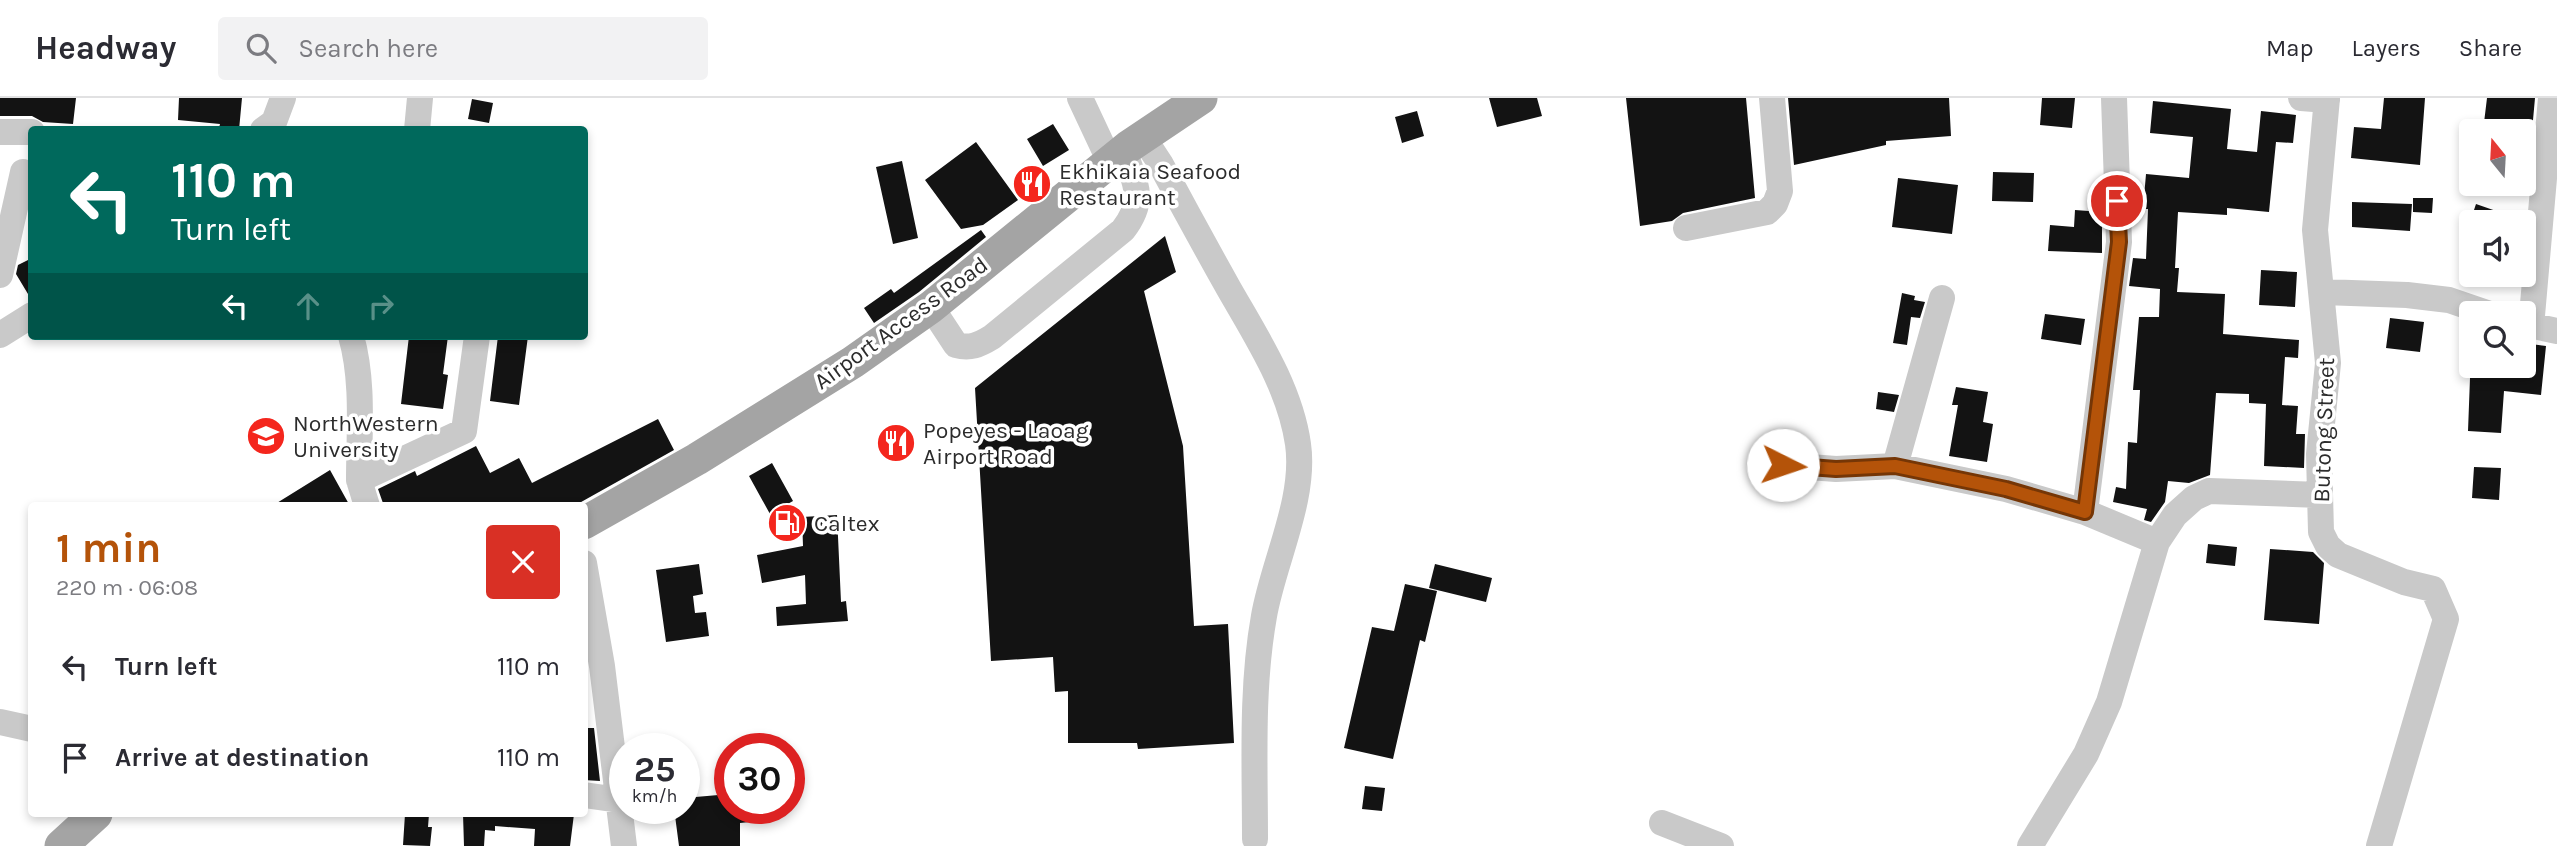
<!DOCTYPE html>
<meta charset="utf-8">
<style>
:root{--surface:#fff;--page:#f2f2f3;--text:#2b2b33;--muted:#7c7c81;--line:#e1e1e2;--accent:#b45309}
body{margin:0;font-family:Karla,sans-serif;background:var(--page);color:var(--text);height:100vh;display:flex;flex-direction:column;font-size:26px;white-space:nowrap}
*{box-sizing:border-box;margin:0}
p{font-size:23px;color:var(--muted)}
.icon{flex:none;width:38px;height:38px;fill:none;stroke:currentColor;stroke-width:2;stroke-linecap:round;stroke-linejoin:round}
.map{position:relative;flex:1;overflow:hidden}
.panel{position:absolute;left:28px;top:404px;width:560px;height:315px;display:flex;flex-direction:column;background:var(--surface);border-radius:7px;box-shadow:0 4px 10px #0003}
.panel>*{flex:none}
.banner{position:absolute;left:28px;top:28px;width:560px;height:214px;border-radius:7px;box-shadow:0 4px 10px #0003;background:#00695c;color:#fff;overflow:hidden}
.needle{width:46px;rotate:342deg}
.tools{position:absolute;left:2459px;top:21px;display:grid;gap:14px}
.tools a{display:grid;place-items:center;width:77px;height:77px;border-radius:7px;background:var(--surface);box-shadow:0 4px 10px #0003;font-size:35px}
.speed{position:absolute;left:609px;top:635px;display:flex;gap:14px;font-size:35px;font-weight:700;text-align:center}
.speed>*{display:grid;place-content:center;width:91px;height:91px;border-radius:50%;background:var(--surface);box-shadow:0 4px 10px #0003;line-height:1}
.speed small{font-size:18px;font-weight:400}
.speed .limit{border:10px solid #d22;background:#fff;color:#111}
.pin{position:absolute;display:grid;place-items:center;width:60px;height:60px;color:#fff;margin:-30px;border:4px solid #fff;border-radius:50%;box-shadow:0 2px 7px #0007}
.me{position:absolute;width:77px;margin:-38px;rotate:94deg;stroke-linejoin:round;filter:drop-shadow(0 0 5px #0008)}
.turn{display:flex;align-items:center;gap:24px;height:147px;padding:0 28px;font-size:32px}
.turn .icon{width:91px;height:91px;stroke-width:2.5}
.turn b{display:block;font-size:49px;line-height:60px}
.lanes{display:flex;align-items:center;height:66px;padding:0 28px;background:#0003;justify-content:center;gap:35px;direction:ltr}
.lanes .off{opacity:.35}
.round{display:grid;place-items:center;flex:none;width:74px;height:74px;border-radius:7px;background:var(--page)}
.overview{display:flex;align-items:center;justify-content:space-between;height:119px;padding:0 28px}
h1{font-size:42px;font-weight:700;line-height:52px;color:var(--accent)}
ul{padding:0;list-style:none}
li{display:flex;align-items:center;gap:21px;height:91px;padding:0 28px}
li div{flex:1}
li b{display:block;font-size:26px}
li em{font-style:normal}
header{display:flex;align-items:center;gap:42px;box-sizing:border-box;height:98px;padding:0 35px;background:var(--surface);border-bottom:2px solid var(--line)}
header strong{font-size:33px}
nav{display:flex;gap:38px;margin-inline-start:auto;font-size:24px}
.search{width:490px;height:63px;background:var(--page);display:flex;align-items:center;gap:18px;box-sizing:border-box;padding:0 24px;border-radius:7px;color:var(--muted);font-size:26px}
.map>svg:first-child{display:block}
.building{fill:#131313}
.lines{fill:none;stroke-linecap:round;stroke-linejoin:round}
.minor{stroke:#c9c9c9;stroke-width:26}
.major{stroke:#a4a4a4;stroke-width:33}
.route-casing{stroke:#753606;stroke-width:18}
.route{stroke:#b45309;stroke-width:12}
.labels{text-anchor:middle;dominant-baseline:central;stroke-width:7;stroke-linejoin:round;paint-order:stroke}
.poi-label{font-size:23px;fill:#2c2c2c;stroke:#fff;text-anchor:start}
.street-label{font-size:23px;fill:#2c2c2c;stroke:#fff}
</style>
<header>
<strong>Headway</strong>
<div class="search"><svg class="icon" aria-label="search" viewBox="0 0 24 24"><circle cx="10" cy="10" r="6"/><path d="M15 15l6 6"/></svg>Search here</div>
<nav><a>Map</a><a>Layers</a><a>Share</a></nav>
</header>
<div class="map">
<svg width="2557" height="748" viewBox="0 0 2557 748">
<rect width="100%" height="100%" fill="#fff"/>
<path class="building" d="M 0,0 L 76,0 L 73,26 L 43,24 L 32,18 L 0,18 Z
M 179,0 L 242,0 L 239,32 L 219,30 L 220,26 L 178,22 Z
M 1489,0 L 1537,0 L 1542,18 L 1497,29 Z
M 1626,0 L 1746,0 L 1755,100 L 1683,115 L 1672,123 L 1640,128 Z
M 1788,0 L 1949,0 L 1951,38 L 1886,43 L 1886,47 L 1794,67 Z
M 2042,0 L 2075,0 L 2072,30 L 2040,27 Z
M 2384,0 L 2425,0 L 2420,67 L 2351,60 L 2354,29 L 2381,31 Z
M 2487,0 L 2535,0 L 2532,33 L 2483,33 Z
M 472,1 L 493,5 L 489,25 L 468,21 Z
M 2153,3 L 2231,11 L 2227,51 L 2257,54 L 2261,13 L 2296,17 L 2293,45 L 2276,44 L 2269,114 L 2227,110 L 2227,117 L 2178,114 L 2175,170 L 2179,170 L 2177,194 L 2225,196 L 2223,236 L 2299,242 L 2298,260 L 2285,259 L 2282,307 L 2298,308 L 2296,336 L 2305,336 L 2304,370 L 2264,368 L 2266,306 L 2249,305 L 2249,296 L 2216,295 L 2210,377 L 2189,385 L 2168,383 L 2165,404 L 2151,424 L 2144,422 L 2147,411 L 2113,404 L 2116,389 L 2126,391 L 2128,344 L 2137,345 L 2140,292 L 2133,292 L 2139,219 L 2159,219 L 2160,191 L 2129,188 L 2133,160 L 2146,161 L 2148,111 L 2143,111 L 2146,76 L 2189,80 L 2193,39 L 2150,35 Z
M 1417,13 L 1424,38 L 1402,45 L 1395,19 Z
M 1053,26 L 1069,52 L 1043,68 L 1027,41 Z
M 976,44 L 1018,102 L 983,127 L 961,131 L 925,82 Z
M 902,63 L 918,140 L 893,146 L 876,69 Z
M 1993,74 L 2034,75 L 2033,104 L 1992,103 Z
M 1898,80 L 1958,87 L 1952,136 L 1892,129 Z
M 2413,100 L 2433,100 L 2432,115 L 2413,114 Z
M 2352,104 L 2412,106 L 2410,133 L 2352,129 Z
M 2476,106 L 2522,122 L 2522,124 L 2470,124 Z
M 2075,112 L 2102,114 L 2102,155 L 2048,153 L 2050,127 L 2074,129 Z
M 981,132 L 986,139 L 919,194 L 874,225 L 864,210 L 891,191 L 894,195 Z
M 1165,138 L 1176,174 L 1144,193 L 1183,348 L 1194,528 L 1228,526 L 1234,645 L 1138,651 L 1137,645 L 1068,645 L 1068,593 L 1055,594 L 1053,559 L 991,563 L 975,290 Z
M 32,160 L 32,201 L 31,201 L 16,176 L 18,167 Z
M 2261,172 L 2297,174 L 2295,209 L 2259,207 Z
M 1902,195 L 1915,198 L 1914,202 L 1925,204 L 1920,220 L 1911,219 L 1907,247 L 1893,245 Z
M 2045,216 L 2085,221 L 2081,247 L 2041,241 Z
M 2390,220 L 2424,224 L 2420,254 L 2386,250 Z
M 409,238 L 448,238 L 443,276 L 448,277 L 443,311 L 401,306 Z
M 498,238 L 528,238 L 519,307 L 490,303 Z
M 2531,246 L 2546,248 L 2541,297 L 2504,293 L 2501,335 L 2468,333 L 2470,280 L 2473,280 L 2474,268 L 2524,268 L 2524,262 L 2528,262 Z
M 1956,289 L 1988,294 L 1983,324 L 1993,326 L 1987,364 L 1949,358 L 1958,307 L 1952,307 Z
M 1878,294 L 1899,297 L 1894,314 L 1876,311 Z
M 658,321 L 674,352 L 574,408 L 384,408 L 378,391 L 415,373 L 417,378 L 476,348 L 490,375 L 519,360 L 532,385 Z
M 772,365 L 793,403 L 770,416 L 749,378 Z
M 2474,369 L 2501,370 L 2499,402 L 2472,400 Z
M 330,372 L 350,408 L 272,408 Z
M 837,417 L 841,504 L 846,503 L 848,523 L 777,528 L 776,509 L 806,506 L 805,477 L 762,485 L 757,457 L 803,448 L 802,419 Z
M 2208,446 L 2237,449 L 2235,468 L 2206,465 Z
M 2270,451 L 2313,454 L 2324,465 L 2319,526 L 2264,522 Z
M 699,466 L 703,496 L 693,498 L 695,515 L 706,514 L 709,538 L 666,544 L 656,472 Z
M 1435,466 L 1492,480 L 1486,504 L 1429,490 Z
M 1405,486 L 1437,493 L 1425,544 L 1420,542 L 1393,661 L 1344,650 L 1372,529 L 1394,533 Z
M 584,630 L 594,630 L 600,683 L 584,682 Z
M 1365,688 L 1385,690 L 1382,713 L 1362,711 Z
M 730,696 L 730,710 L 780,710 L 780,721 L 740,725 L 740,748 L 679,748 L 674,710 L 684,710 L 684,700 Z
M 405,716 L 429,716 L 428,729 L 432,729 L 430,748 L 403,747 Z
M 463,716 L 574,716 L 570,748 L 534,748 L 535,731 L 495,728 L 495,733 L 485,732 L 484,748 L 464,748 Z"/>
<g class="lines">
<path class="minor" d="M 1080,0 L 1110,64
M 2114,0 L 2119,144 L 2085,414 L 2157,444
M 2301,0 L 2327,2
M 2327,0 L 2315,132 L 2328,265 L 2319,356 L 2321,434 L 2328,448 L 2338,457 L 2404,484 L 2433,491 L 2446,521 L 2379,748
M 263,32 L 274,24 L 283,0
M 417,32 L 420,0
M 0,34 L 32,34
M 1143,39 L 1160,65 C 1183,108 1206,150 1229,191 C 1257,240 1290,290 1298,346 C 1306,401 1273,465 1264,518 C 1251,591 1255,666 1255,741
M 1686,130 L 1767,114 L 1775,106 L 1780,93 L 1772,0
M 0,177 L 23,74
M 2323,194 L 2407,197 L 2449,202 L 2487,215
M 931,209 L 956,247 C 970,251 979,247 992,239 L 1123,132 C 1147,101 1135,86 1124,52
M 2524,226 L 2557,233
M 2531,229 L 2551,0
M 0,237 L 32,217
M 351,238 C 364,283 359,335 359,382
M 1783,367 L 1836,371 L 1895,368 L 2006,391 L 2085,414
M 1895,368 L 1942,200
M 367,408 L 359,382 L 464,333 L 477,238
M 584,465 L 602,568 L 624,748
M 0,624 L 32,631
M 584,697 L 619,702
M 1662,725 L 1721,748
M 2030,748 L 2086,656 L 2109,604 L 2157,444 L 2175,417 L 2194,400 L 2209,393 L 2320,397"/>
<path class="major" d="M 584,425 L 697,361 L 853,264 L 931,209 L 1128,49 L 1201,0
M 61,748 L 96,716"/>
</g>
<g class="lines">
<g class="route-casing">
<path id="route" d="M 1783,367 L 1836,371 L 1895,368 L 2006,391 L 2085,414 L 2119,144 L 2117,103"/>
</g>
<use href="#route" class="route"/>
</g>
<defs>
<g id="restaurant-disc" transform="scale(2.0125)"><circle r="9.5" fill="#f4261d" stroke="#fff"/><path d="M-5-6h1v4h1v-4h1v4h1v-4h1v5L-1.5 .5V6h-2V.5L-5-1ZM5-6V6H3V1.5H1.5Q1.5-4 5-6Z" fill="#fff"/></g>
<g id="university-disc" transform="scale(2.0125)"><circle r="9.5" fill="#f4261d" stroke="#fff"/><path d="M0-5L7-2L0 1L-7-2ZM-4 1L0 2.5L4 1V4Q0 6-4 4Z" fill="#fff"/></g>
<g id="fuel-disc" transform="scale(2.0125)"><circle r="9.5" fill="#f4261d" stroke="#fff"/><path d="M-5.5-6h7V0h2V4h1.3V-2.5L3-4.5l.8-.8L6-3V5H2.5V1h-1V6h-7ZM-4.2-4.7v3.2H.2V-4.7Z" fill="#fff"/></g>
</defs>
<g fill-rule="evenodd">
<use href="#restaurant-disc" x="1032" y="86"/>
<use href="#university-disc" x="266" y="338"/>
<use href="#restaurant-disc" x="896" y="345"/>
<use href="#fuel-disc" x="787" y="425"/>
</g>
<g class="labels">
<g class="poi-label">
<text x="1059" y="73">Ekhikaia Seafood<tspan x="1059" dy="26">Restaurant</tspan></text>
<text x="293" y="325">NorthWestern<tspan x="293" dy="26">University</tspan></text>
<text x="923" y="332">Popeyes - Laoag<tspan x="923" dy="26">Airport Road</tspan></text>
<text x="814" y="425">Caltex</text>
</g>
<g class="street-label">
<text transform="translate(901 225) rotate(-36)">Airport Access Road</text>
<text transform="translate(2324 332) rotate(-88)">Butong Street</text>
</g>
</g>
</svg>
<div class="tools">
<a><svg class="needle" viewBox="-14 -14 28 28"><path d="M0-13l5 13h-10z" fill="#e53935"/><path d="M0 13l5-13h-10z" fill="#7c7c81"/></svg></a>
<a><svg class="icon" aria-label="sound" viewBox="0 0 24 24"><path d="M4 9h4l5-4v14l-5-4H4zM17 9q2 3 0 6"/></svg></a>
<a><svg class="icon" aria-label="search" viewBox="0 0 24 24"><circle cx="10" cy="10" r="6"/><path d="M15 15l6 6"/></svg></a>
</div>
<div class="speed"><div>25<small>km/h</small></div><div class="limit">30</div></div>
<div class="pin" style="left:2117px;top:103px;background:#d93025"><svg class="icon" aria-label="arrive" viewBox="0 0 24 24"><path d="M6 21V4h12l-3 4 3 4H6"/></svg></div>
<svg class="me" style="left:1783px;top:367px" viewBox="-20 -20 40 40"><circle r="19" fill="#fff"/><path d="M0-13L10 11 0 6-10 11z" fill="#b45309"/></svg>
<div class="banner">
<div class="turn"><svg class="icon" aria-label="left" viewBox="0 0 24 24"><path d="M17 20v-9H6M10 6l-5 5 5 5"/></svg><div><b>110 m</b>Turn left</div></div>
<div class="lanes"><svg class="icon" aria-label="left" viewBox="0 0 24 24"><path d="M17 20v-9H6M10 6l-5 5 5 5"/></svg><svg class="icon off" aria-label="ahead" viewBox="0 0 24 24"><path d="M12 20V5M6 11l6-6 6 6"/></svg><svg class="icon off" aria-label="right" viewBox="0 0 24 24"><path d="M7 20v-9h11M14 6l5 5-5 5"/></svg></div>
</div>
<section class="panel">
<div class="overview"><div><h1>1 min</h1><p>220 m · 06:08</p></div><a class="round" style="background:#d93025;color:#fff"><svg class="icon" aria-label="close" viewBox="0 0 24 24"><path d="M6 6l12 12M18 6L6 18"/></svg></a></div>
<ul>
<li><svg class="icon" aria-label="left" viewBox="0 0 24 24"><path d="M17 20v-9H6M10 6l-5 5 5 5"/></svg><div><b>Turn left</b></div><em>110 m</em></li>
<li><svg class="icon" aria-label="arrive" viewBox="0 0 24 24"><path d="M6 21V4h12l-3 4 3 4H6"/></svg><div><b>Arrive at destination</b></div><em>110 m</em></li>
</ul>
</section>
</div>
